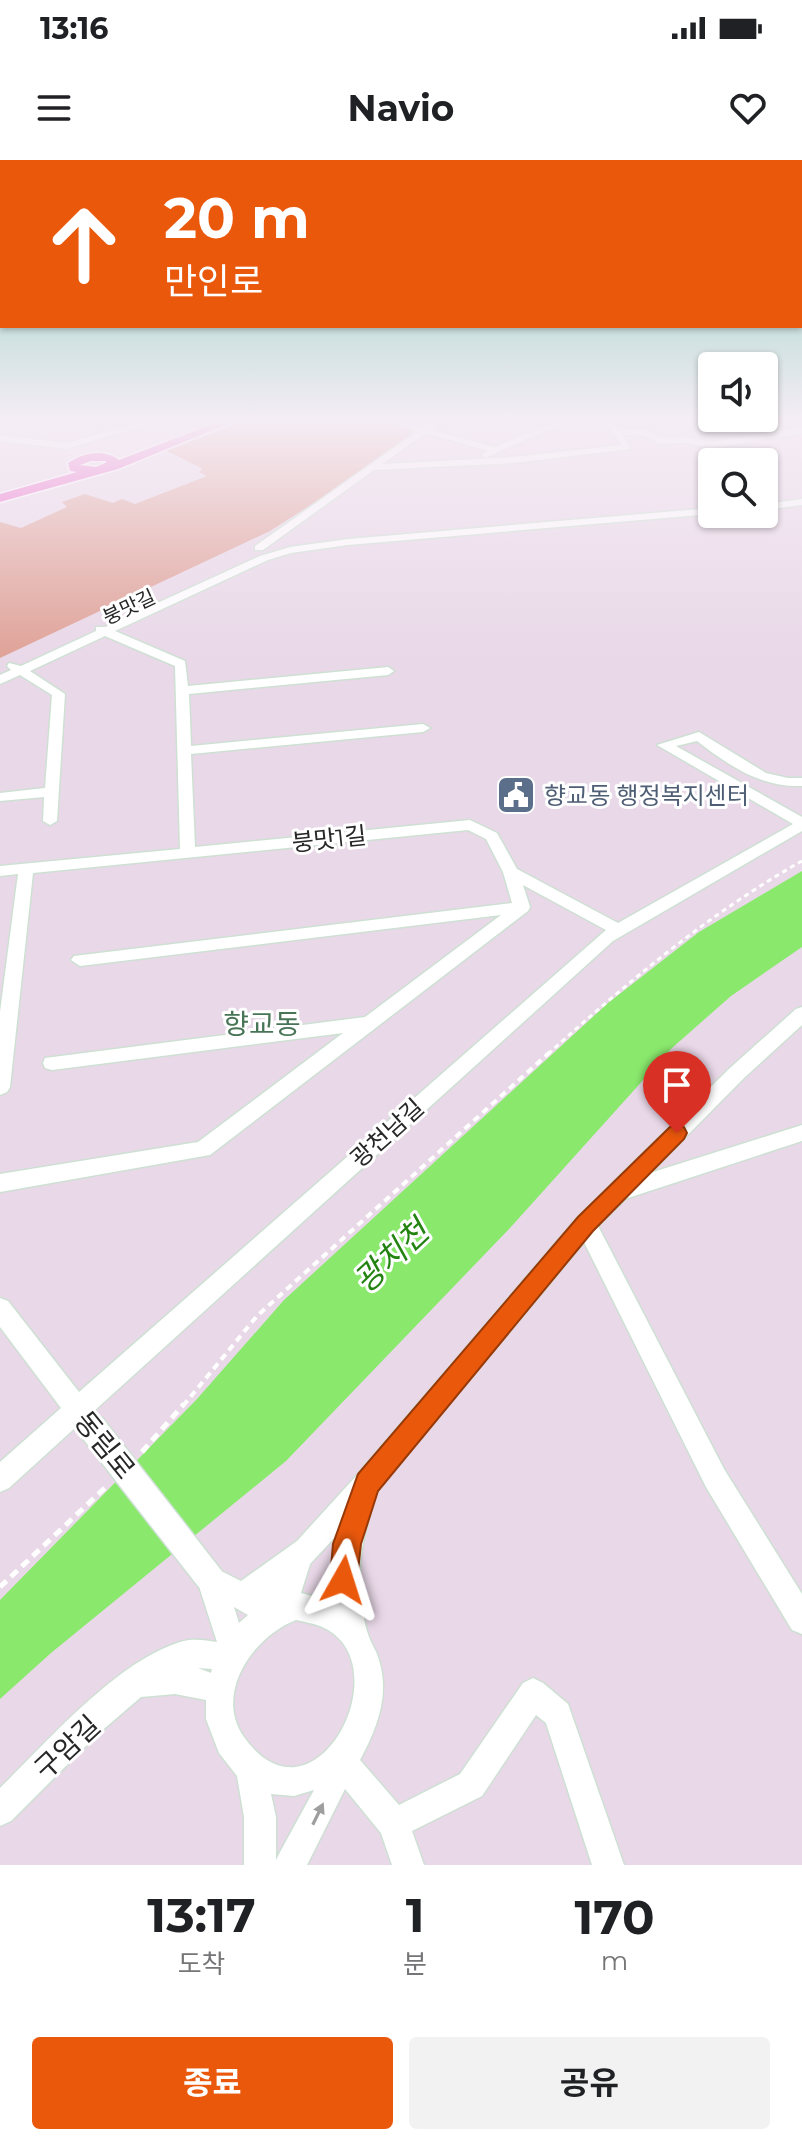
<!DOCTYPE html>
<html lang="ko">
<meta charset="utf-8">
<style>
:root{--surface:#fff;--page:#f2f2f2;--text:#202124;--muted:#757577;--accent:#ea580c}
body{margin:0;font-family:Montserrat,"Noto Sans KR",sans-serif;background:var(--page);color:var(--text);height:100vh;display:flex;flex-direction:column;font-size:30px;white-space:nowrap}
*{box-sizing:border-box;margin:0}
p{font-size:26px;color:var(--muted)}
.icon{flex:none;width:44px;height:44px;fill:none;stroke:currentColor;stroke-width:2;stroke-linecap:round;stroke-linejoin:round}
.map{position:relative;height:1705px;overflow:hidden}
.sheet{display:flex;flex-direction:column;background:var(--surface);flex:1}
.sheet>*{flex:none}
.hud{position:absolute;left:0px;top:0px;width:802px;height:168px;box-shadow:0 2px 6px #0004;background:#ea580c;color:#fff;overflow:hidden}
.buttons{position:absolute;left:698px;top:192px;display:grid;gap:16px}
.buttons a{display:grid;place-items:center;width:80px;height:80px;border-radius:8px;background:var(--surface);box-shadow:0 2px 6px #0004;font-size:40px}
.pin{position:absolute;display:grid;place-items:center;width:68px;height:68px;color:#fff;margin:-82px -34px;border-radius:50% 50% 50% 0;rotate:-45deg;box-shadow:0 0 8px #0007}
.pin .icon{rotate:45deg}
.me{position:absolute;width:88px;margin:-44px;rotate:6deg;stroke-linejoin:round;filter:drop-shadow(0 0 6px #0008)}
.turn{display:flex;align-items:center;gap:28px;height:168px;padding:0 32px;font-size:36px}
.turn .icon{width:104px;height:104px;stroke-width:2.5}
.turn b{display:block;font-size:56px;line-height:68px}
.eta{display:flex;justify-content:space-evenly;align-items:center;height:136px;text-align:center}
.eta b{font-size:48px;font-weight:700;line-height:56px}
.cta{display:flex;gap:16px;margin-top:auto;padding:16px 32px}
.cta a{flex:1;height:92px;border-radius:8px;background:var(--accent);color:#fff;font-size:32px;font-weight:700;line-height:92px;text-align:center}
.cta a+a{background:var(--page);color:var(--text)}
.status{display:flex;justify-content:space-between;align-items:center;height:56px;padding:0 40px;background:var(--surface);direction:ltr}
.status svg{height:22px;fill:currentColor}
header{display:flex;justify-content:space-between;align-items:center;height:104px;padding:0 32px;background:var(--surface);font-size:36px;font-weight:700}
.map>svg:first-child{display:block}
.green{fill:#dfa196}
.water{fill:#8ae96d}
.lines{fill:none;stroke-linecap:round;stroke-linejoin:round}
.minor-casing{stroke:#cee0d3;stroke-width:3}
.major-casing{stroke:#fff;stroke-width:3}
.path-far2{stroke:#fff;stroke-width:3;stroke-dasharray:5 4;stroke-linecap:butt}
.path-far1{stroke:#fff;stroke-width:4;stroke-dasharray:7 5;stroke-linecap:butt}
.path{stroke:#fff;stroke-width:5;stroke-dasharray:9 6;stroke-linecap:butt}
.minor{fill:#fff;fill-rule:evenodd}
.major{fill:#eb5bc5;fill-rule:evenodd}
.minor-bridge-casing{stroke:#cee0d3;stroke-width:31;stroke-linecap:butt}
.minor-bridge{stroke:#fff;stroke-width:28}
.oneway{fill:#9e9e9e}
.route{fill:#ea580c;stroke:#983908;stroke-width:2}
.labels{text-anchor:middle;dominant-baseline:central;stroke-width:6;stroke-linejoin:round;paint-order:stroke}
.far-street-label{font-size:20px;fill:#272727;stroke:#fff}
.service-label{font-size:24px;fill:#4e5e75;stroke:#fff;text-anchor:start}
.street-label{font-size:24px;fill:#272727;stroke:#fff}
.quarter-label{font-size:28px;fill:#497557;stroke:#fff}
.near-street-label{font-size:28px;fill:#272727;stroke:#fff}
.near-water-label{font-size:32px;font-style:italic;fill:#238311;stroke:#fff}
</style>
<div class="status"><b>13:16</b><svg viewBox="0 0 49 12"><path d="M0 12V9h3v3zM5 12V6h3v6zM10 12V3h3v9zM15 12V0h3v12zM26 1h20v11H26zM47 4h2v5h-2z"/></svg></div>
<header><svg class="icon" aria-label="menu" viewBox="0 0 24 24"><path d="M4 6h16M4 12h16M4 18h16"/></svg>Navio<svg class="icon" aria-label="heart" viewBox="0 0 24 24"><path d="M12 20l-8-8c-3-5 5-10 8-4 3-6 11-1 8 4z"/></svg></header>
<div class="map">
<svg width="802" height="1705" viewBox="0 0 802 1705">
<rect width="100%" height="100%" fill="#e9d8e8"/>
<path class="green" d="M 243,263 L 407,263 L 425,267 L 368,308 L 270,371 L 0,498 L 0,362 L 21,368 L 67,347 L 62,342 L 85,334 L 113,343 L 122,339 L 135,344 L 207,316 L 199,312 L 203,309 L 165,290 Z"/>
<path class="water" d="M 802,711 L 802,787 L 731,836 L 672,888 L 510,1068 L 286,1301 L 51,1493 L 0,1539 L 0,1440 L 197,1239 L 284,1140 L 608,843 L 699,772 Z"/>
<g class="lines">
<g class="minor-casing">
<path id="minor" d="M 139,263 L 151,263 L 67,289 L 0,281 L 0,275 L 67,283 Z
M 394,263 L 423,267 L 430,263 L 439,263 L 431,270 L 495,287 L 553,263 L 563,263 L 485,298 L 481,295 L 488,291 L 426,273 L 382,304 L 513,297 L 622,285 L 606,263 L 614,263 L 619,270 L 646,270 L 661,278 L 685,277 L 712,282 L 802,267 L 802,273 L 712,288 L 684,283 L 659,284 L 644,275 L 623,275 L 631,289 L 513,303 L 374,310 L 263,390 L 255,390 L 255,386 L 418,271 Z
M 721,263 L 788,263 L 784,265 L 718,267 Z
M 802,339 L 802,345 L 764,350 L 764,344 Z
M 712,348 L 712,354 L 348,385 L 291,393 L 268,400 L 115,471 L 185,501 L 188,526 L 388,507 L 394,511 L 388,515 L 189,534 L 191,586 L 423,564 L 430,568 L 423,572 L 191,594 L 195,687 L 470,660 L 497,673 L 517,709 L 618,763 L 793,664 L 657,585 L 699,572 L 766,613 L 788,618 L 802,618 L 802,626 C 761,628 728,605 697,581 L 676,586 L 802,657 L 802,671 L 613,781 L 94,1251 L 96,1258 L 93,1267 L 84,1270 L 76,1267 L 9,1328 L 0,1332 L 0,1302 L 61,1248 L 0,1167 L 0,1138 L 8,1141 L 79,1232 L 606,770 L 523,725 L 530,747 L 528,751 L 210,995 L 0,1032 L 0,1014 L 198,982 L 343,873 L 52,910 L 45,908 L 43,903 L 45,898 L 365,857 L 501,755 L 80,806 L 71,800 L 74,796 L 512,743 L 503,712 L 486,679 L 468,670 L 33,713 L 10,927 L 7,932 L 0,935 L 0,852 L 18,714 L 0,716 L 0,706 L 180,689 L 175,506 L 105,476 L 30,511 L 65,534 L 57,661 L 50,665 L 43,661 L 44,637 L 0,641 L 0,633 L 45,628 L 52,535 L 20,515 L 0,524 L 0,515 L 11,510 L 7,506 L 9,503 L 21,506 L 96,471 L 96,467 L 105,467 L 260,396 L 290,387 L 348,379 Z
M 802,847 L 802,865 L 744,918 L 650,1013 L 802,965 L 802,981 L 625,1039 L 598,1066 L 724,1309 L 802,1434 L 802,1474 L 792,1470 L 706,1327 L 584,1082 L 376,1332 C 368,1363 358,1391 360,1423 C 361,1440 363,1461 369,1477 C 372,1485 377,1492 379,1500 C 390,1536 377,1568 360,1600 L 399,1645 L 460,1614 L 523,1523 L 533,1518 L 543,1523 L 568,1544 L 624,1705 L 592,1705 L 546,1563 L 536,1555 L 482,1636 L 412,1671 L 424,1705 L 392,1705 L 381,1673 L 345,1629 L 307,1705 L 244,1705 L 244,1657 L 237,1616 L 219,1593 L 206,1559 L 206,1540 L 175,1534 L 141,1537 L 98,1574 L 11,1661 L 0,1666 L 0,1628 C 48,1581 116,1502 180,1482 C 192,1478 205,1480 217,1482 L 197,1420 L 201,1410 L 211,1406 L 241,1421 L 297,1381 L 358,1314 L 578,1057 L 730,908 L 796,849 ZM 337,1375 L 333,1404 L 335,1442 L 301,1433 L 310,1404 ZM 234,1447 L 248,1455 L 239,1463 ZM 296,1460 C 304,1462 312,1463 320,1466 C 405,1500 315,1677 244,1577 C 213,1533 254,1476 296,1460 ZM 198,1508 L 212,1509 L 211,1513 ZM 314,1630 L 279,1694 L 276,1700 L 276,1657 L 271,1634 L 294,1636 Z"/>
</g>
<g class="major-casing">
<path id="major" d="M 215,263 L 230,263 L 118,309 L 0,342 L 0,334 L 77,312 L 70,311 L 68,303 C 82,293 104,288 119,300 ZM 91,301 L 105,301 L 107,302 L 96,307 L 80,305 Z"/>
</g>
<path class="path-far2" d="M 548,894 C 628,822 708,754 802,701"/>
<path class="path-far1" d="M 183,1246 L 257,1156 L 550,892"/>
<path class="path" d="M 142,1292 L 184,1244
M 0,1427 L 108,1325"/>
<use href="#minor" class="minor"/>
<use href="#major" class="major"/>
<g class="minor-bridge-casing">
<path id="minor-bridge" d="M 90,1265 L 211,1420"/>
</g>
<use href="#minor-bridge" class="minor-bridge"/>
</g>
<defs><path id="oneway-solid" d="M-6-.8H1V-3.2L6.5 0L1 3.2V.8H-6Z" transform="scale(2)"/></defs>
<use class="oneway" href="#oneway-solid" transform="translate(318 1654) rotate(-64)"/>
<linearGradient id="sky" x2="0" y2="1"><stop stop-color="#82c9b7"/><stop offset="0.52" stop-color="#f5edf5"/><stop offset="1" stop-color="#f5edf5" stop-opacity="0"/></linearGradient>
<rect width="802" height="501" fill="url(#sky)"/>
<path class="route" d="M 677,965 L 684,967 L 687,973 L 684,979 L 593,1071 L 378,1331 L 361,1384 L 357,1420 L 353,1430 L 343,1434 L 334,1430 L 330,1420 L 333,1384 L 358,1314 L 578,1057 L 670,967 Z"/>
<defs>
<g id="civic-square" transform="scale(2)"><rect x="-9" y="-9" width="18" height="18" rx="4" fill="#5c6f8a" stroke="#fff"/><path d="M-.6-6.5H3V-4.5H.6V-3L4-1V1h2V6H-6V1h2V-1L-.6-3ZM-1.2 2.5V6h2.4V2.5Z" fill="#fff"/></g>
</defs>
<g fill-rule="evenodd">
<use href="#civic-square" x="516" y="635"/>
</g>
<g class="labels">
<g class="far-street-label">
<text transform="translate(129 447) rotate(-25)">붕맛길</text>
</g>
<g class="service-label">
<text x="544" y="635">향교동 행정복지센터</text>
</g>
<g class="street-label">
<text transform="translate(329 679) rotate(-6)">붕맛1길</text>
<text transform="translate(387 973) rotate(-42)">광천남길</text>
</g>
<g class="quarter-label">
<text x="262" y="864">향교동</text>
</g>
<g class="near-street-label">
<text transform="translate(105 1285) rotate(51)">동림로</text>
<text transform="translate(67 1587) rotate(-43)">구암길</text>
</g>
<g class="near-water-label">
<text transform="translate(391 1096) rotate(-43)">광치천</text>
</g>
</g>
</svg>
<div class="buttons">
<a><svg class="icon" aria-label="sound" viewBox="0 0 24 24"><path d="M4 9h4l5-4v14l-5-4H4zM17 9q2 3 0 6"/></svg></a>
<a><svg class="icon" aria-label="search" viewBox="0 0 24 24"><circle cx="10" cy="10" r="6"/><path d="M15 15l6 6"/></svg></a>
</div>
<div class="pin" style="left:677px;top:973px;background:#d93025"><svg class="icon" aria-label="arrive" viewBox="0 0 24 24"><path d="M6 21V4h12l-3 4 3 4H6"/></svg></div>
<svg class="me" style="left:343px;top:1420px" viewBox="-20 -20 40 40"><path d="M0-17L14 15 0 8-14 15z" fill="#ea580c" stroke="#fff" stroke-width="4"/></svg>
<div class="hud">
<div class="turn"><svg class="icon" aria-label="ahead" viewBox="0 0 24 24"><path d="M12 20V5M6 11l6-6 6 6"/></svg><div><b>20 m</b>만인로</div></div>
</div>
</div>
<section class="sheet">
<div class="eta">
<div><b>13:17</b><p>도착</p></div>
<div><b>1</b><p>분</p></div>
<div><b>170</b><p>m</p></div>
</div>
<div class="cta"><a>종료</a><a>공유</a></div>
</section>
